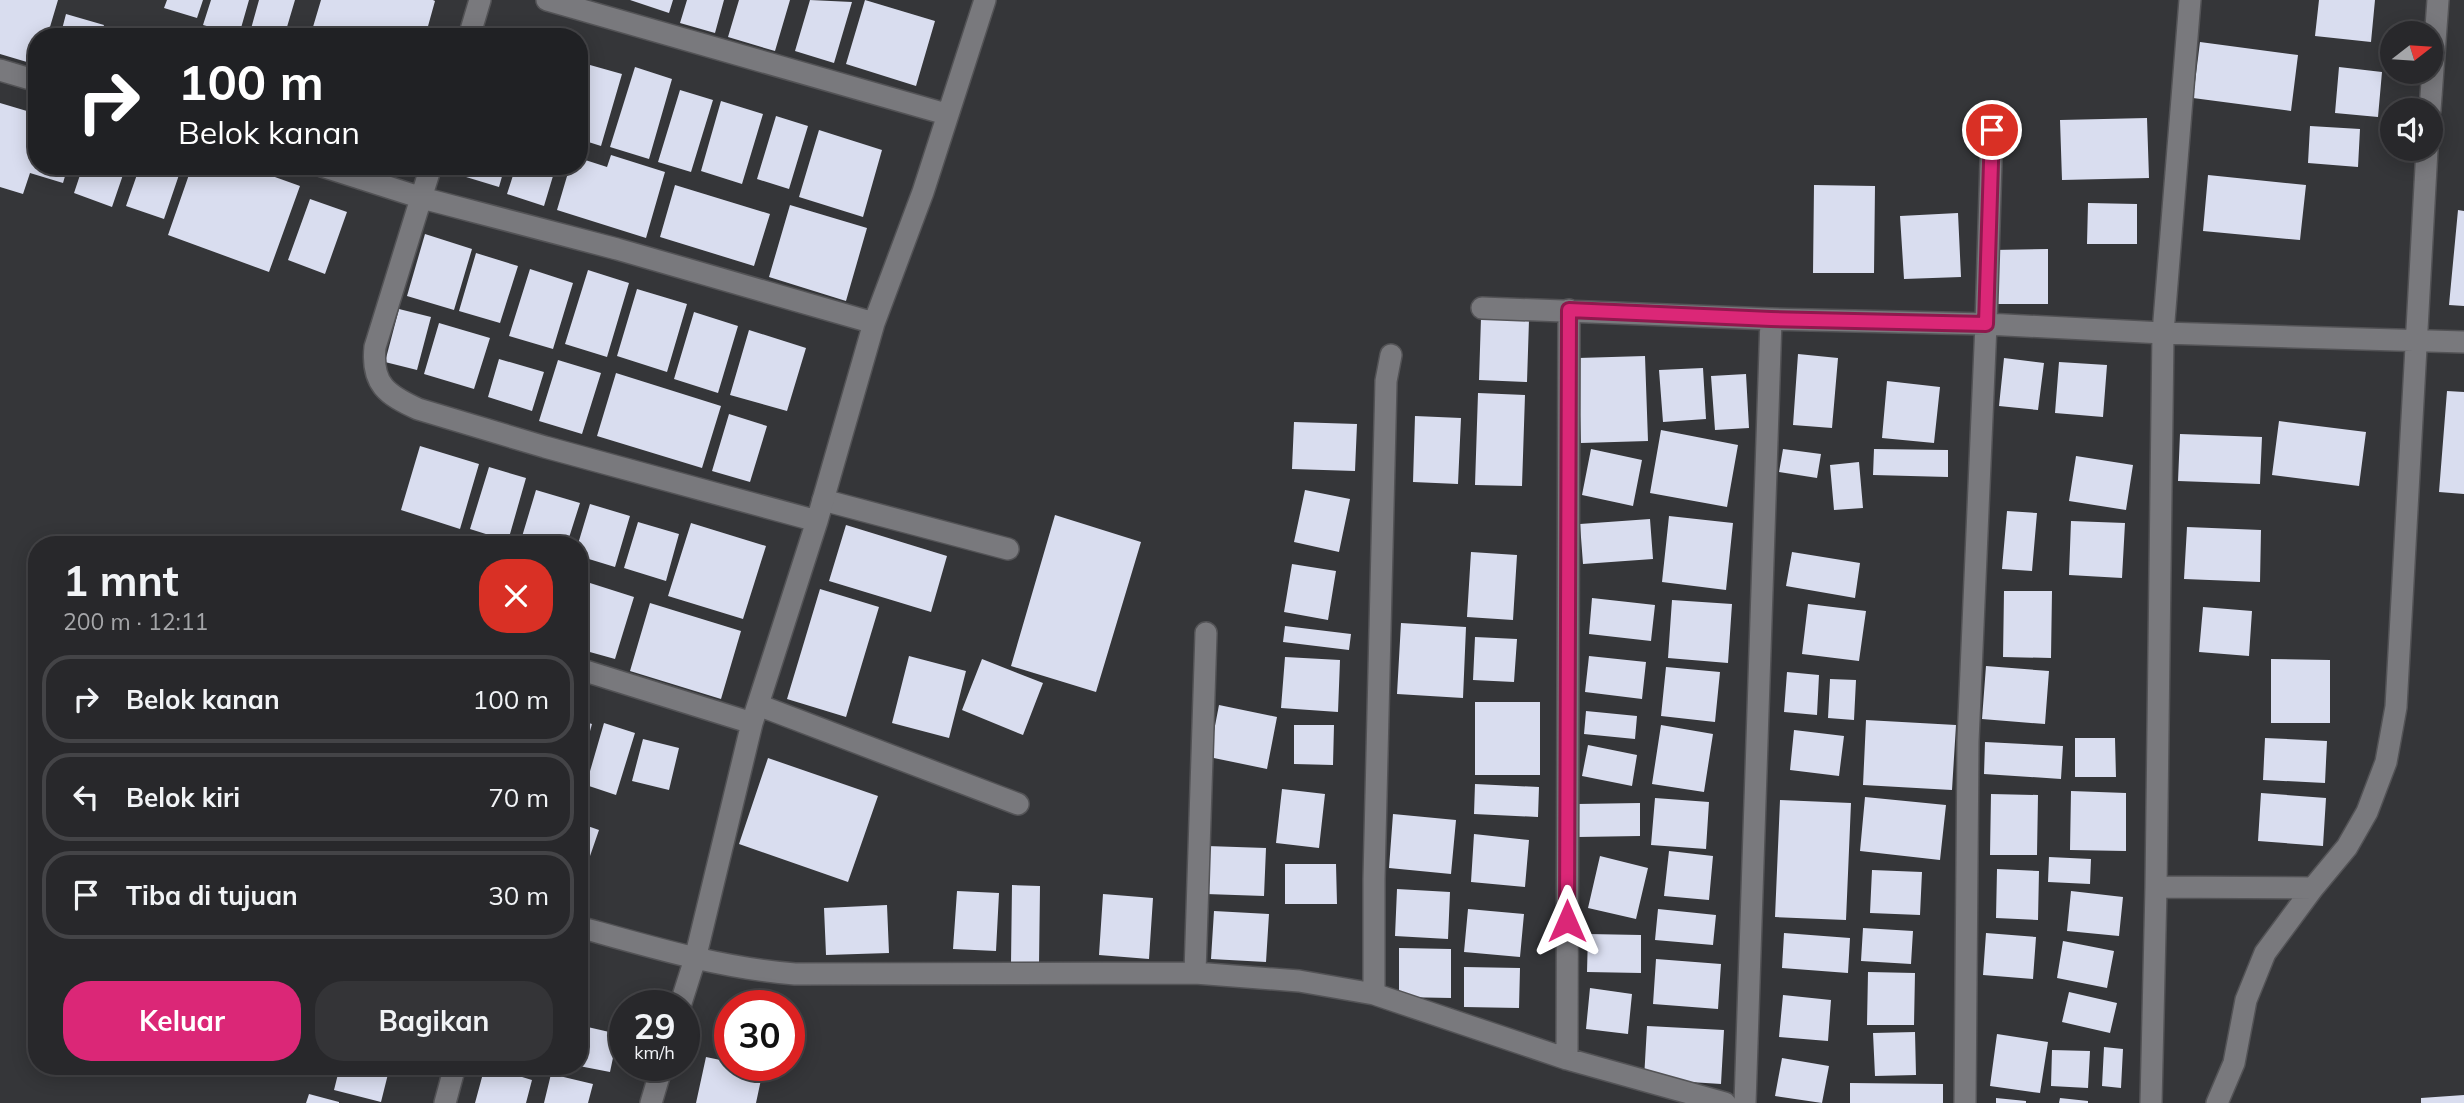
<!DOCTYPE html>
<html lang="id">
<meta charset="utf-8">
<style>
:root{--surface:#28282b;--page:#343437;--text:#f1f3f6;--muted:#a5a6a9;--line:#444447;--accent:#db2777}
body{margin:0;font-family:Mulish,sans-serif;background:var(--page);color:var(--text);height:100vh;display:flex;flex-direction:column;font-size:26px;white-space:nowrap}
*{box-sizing:border-box;margin:0}
p{font-size:23px;color:var(--muted)}
.icon{flex:none;width:38px;height:38px;fill:none;stroke:currentColor;stroke-width:2;stroke-linecap:round;stroke-linejoin:round}
.map{position:relative;flex:1;overflow:hidden}
.sheet{position:absolute;left:28px;top:536px;width:560px;height:539px;display:flex;flex-direction:column;background:var(--surface);border-radius:28px;box-shadow:0 4px 18px #0003,0 0 0 2px var(--line)}
.sheet>*{flex:none}
.banner{position:absolute;left:28px;top:28px;width:560px;height:147px;border-radius:28px;box-shadow:0 4px 18px #0003,0 0 0 2px var(--line);background:#202124;color:#fff;overflow:hidden}
.needle{width:46px;rotate:73deg}
.tools{position:absolute;left:2380px;top:21px;display:grid;gap:14px}
.tools a{display:grid;place-items:center;width:63px;height:63px;border-radius:50%;background:var(--surface);box-shadow:0 4px 18px #0003,0 0 0 2px var(--line);font-size:35px}
.speed{position:absolute;left:609px;top:990px;display:flex;gap:14px;font-size:35px;font-weight:700;text-align:center}
.speed>*{display:grid;place-content:center;width:91px;height:91px;border-radius:50%;background:var(--surface);box-shadow:0 4px 18px #0003,0 0 0 2px var(--line);line-height:1}
.speed small{font-size:18px;font-weight:400}
.speed .limit{border:10px solid #d22;background:#fff;color:#111}
.pin{position:absolute;display:grid;place-items:center;width:60px;height:60px;color:#fff;margin:-30px;border:4px solid #fff;border-radius:50%;box-shadow:0 2px 7px #0007}
.me{position:absolute;width:77px;margin:-38px;rotate:0deg;stroke-linejoin:round;filter:drop-shadow(0 0 5px #0008)}
.turn{display:flex;align-items:center;gap:24px;height:147px;padding:0 35px;font-size:32px}
.turn .icon{width:91px;height:91px;stroke-width:2.5}
.turn b{display:block;font-size:49px;line-height:60px}
.round{display:grid;place-items:center;flex:none;width:74px;height:74px;border-radius:28px;background:var(--page)}
.summary{display:flex;align-items:center;justify-content:space-between;height:119px;padding:0 35px}
h1{font-size:42px;font-weight:700;line-height:52px}
.cta{display:flex;gap:14px;margin-top:auto;padding:14px 35px}
.cta a{flex:1;height:80px;border-radius:28px;background:var(--accent);color:#fff;font-size:28px;font-weight:700;line-height:80px;text-align:center}
.cta a+a{background:var(--page);color:var(--text)}
ul{padding:0;list-style:none}
li{display:flex;align-items:center;gap:21px;height:88px;margin:0 14px 10px;padding:0 21px;border:4px solid var(--line);border-radius:28px}
li div{flex:1}
li b{display:block;font-size:26px}
li em{font-style:normal}
.map>svg:first-child{display:block}
.building{fill:#d9ddef}
.lines{fill:none;stroke-linecap:round;stroke-linejoin:round}
.lane-casing{stroke:#535356;stroke-width:24}
.street-casing{stroke:#535356;stroke-width:24}
.lane{stroke:#79797d;stroke-width:21}
.street{stroke:#79797d;stroke-width:21}
.route-casing{stroke:#8e194d;stroke-width:18}
.route{stroke:#db2777;stroke-width:12}
</style>
<div class="map">
<svg width="2464" height="1103" viewBox="0 0 2464 1103">
<rect width="100%" height="100%" fill="#353639"/>
<path class="building" d="M 0,0 L 58,0 L 47,37 L 37,37 L 37,65 L 0,54 Z
M 167,0 L 203,0 L 197,18 L 164,8 Z
M 211,0 L 249,0 L 239,35 L 203,25 Z
M 259,0 L 295,0 L 284,37 L 249,36 Z
M 321,0 L 433,0 L 435,1 L 425,37 L 310,37 Z
M 630,0 L 673,0 L 669,13 Z
M 687,0 L 724,0 L 715,33 L 680,23 Z
M 739,0 L 790,0 L 775,51 L 728,37 Z
M 810,0 L 852,2 L 834,63 L 795,51 Z
M 865,0 L 935,21 L 916,86 L 846,64 Z
M 2319,0 L 2375,0 L 2371,42 L 2315,36 Z
M 66,14 L 104,25 L 100,37 L 60,37 Z
M 480,29 L 505,36 L 504,37 L 477,37 Z
M 2200,42 L 2298,55 L 2291,111 L 2193,98 Z
M 590,65 L 622,74 L 601,146 L 579,139 L 579,100 Z
M 635,67 L 672,79 L 649,159 L 610,147 Z
M 2339,67 L 2382,72 L 2378,117 L 2335,113 Z
M 680,90 L 713,100 L 691,172 L 658,162 Z
M 721,101 L 763,114 L 742,184 L 701,171 Z
M 0,103 L 37,114 L 37,166 L 68,166 L 63,183 L 30,173 L 23,194 L 0,187 Z
M 776,116 L 808,126 L 789,189 L 757,179 Z
M 2147,118 L 2149,178 L 2062,180 L 2060,120 Z
M 2310,126 L 2360,129 L 2358,167 L 2308,163 Z
M 819,130 L 882,150 L 863,217 L 799,197 Z
M 611,155 L 665,172 L 646,238 L 557,210 L 570,166 L 579,166 L 579,158 L 607,167 Z
M 83,166 L 126,166 L 112,207 L 74,193 Z
M 140,166 L 182,166 L 164,219 L 126,206 Z
M 192,166 L 244,166 L 300,186 L 269,272 L 168,235 Z
M 444,166 L 505,166 L 499,187 L 443,170 Z
M 516,166 L 556,166 L 544,206 L 507,194 Z
M 2208,175 L 2306,185 L 2300,240 L 2203,231 Z
M 675,185 L 770,214 L 754,266 L 660,237 Z
M 1814,185 L 1875,186 L 1874,273 L 1813,273 Z
M 310,199 L 347,212 L 325,274 L 288,260 Z
M 2088,203 L 2137,204 L 2137,244 L 2087,244 Z
M 790,205 L 867,228 L 846,301 L 769,277 Z
M 2458,210 L 2464,211 L 2464,306 L 2449,305 Z
M 1958,213 L 1961,277 L 1904,279 L 1900,216 Z
M 425,234 L 472,249 L 454,310 L 407,296 Z
M 2048,249 L 2048,304 L 1994,304 L 1993,250 Z
M 476,253 L 518,266 L 500,323 L 459,311 Z
M 530,269 L 573,283 L 553,349 L 509,336 Z
M 588,270 L 629,283 L 607,357 L 565,344 Z
M 637,289 L 687,304 L 667,372 L 617,356 Z
M 399,309 L 431,317 L 417,370 L 385,362 Z
M 694,312 L 738,326 L 718,393 L 674,379 Z
M 1481,318 L 1529,320 L 1527,382 L 1479,380 Z
M 439,323 L 490,338 L 474,389 L 424,374 Z
M 749,330 L 806,348 L 787,411 L 730,395 Z
M 1798,354 L 1838,358 L 1832,428 L 1793,425 Z
M 1645,356 L 1648,441 L 1581,443 L 1578,358 Z
M 2004,358 L 2044,363 L 2038,410 L 1999,406 Z
M 499,359 L 544,372 L 532,411 L 488,397 Z
M 558,360 L 601,373 L 582,434 L 539,421 Z
M 2059,362 L 2107,365 L 2103,417 L 2055,413 Z
M 1703,368 L 1706,419 L 1663,422 L 1659,370 Z
M 616,373 L 721,406 L 702,468 L 597,436 Z
M 1746,374 L 1749,428 L 1715,430 L 1711,376 Z
M 1887,381 L 1940,387 L 1934,443 L 1882,438 Z
M 2447,391 L 2464,392 L 2464,494 L 2439,492 Z
M 1478,393 L 1525,395 L 1522,486 L 1475,485 Z
M 729,414 L 767,426 L 750,482 L 712,471 Z
M 1415,416 L 1461,418 L 1458,484 L 1413,482 Z
M 2279,421 L 2366,432 L 2359,486 L 2272,475 Z
M 1294,422 L 1357,424 L 1355,471 L 1292,469 Z
M 1661,430 L 1738,445 L 1727,507 L 1650,493 Z
M 2180,434 L 2262,437 L 2260,484 L 2178,481 Z
M 420,446 L 479,464 L 460,529 L 401,510 Z
M 1591,449 L 1642,460 L 1633,506 L 1582,495 Z
M 1783,449 L 1821,454 L 1817,478 L 1779,472 Z
M 1874,449 L 1948,450 L 1948,477 L 1873,475 Z
M 2076,456 L 2133,465 L 2126,510 L 2069,501 Z
M 1859,462 L 1863,508 L 1834,510 L 1830,465 Z
M 489,467 L 526,478 L 508,541 L 470,529 Z
M 536,490 L 580,503 L 567,544 L 536,544 L 521,540 Z
M 1305,490 L 1350,499 L 1339,552 L 1294,542 Z
M 590,504 L 630,516 L 615,567 L 579,556 L 578,544 Z
M 2007,511 L 2037,513 L 2032,571 L 2002,569 Z
M 1055,515 L 1141,542 L 1096,692 L 1011,666 Z
M 1669,516 L 1733,523 L 1726,590 L 1662,582 Z
M 1650,519 L 1653,559 L 1583,564 L 1580,524 Z
M 2071,521 L 2125,523 L 2122,578 L 2069,575 Z
M 638,522 L 679,534 L 666,581 L 624,568 Z
M 691,523 L 766,546 L 743,619 L 668,596 Z
M 846,525 L 947,556 L 931,612 L 829,581 Z
M 2187,527 L 2261,530 L 2260,582 L 2184,579 Z
M 1471,552 L 1517,555 L 1513,620 L 1467,617 Z
M 1792,552 L 1860,563 L 1855,598 L 1786,586 Z
M 1292,564 L 1336,571 L 1328,620 L 1284,612 Z
M 590,583 L 634,597 L 615,659 L 579,649 L 579,618 Z
M 820,589 L 879,607 L 846,717 L 787,699 Z
M 2004,591 L 2052,591 L 2051,658 L 2003,657 Z
M 1592,598 L 1655,605 L 1651,641 L 1589,634 Z
M 1672,600 L 1732,604 L 1728,663 L 1668,658 Z
M 650,603 L 741,631 L 721,699 L 630,671 Z
M 1808,604 L 1866,611 L 1859,661 L 1802,654 Z
M 2203,607 L 2252,611 L 2249,656 L 2199,652 Z
M 1401,623 L 1466,627 L 1463,698 L 1397,694 Z
M 1285,626 L 1351,634 L 1349,650 L 1283,642 Z
M 1475,637 L 1517,639 L 1514,682 L 1473,680 Z
M 909,656 L 966,671 L 949,738 L 892,723 Z
M 1589,656 L 1646,662 L 1642,699 L 1585,692 Z
M 1285,657 L 1340,660 L 1338,712 L 1281,708 Z
M 982,659 L 1043,683 L 1023,735 L 962,710 Z
M 2271,659 L 2330,660 L 2330,723 L 2271,723 Z
M 1986,666 L 2049,671 L 2045,724 L 1982,719 Z
M 1666,667 L 1720,672 L 1715,722 L 1661,716 Z
M 1787,672 L 1819,675 L 1817,715 L 1784,712 Z
M 1830,679 L 1856,680 L 1854,720 L 1828,718 Z
M 1475,702 L 1540,702 L 1540,775 L 1475,775 Z
M 1219,705 L 1277,717 L 1267,769 L 1209,757 Z
M 1586,711 L 1637,716 L 1635,739 L 1584,734 Z
M 579,720 L 592,724 L 580,767 L 579,766 Z
M 1866,720 L 1956,725 L 1952,790 L 1863,785 Z
M 604,723 L 635,733 L 616,795 L 586,785 Z
M 1294,725 L 1334,725 L 1333,765 L 1294,764 Z
M 1661,725 L 1713,734 L 1704,792 L 1652,784 Z
M 1794,730 L 1844,736 L 1839,776 L 1790,770 Z
M 2075,738 L 2115,738 L 2116,777 L 2075,777 Z
M 2265,738 L 2327,741 L 2325,783 L 2263,780 Z
M 643,739 L 679,748 L 669,790 L 632,781 Z
M 1985,742 L 2063,746 L 2061,779 L 1984,774 Z
M 1588,745 L 1637,755 L 1632,786 L 1582,776 Z
M 768,758 L 878,796 L 848,882 L 739,844 Z
M 1475,784 L 1539,787 L 1538,817 L 1474,814 Z
M 1282,789 L 1325,794 L 1319,848 L 1276,843 Z
M 2071,791 L 2126,793 L 2126,851 L 2070,850 Z
M 2261,793 L 2326,798 L 2323,846 L 2258,841 Z
M 1991,794 L 2038,795 L 2037,855 L 1990,855 Z
M 1865,797 L 1946,805 L 1940,860 L 1860,851 Z
M 1655,798 L 1709,802 L 1706,849 L 1651,845 Z
M 1780,800 L 1851,803 L 1846,920 L 1775,917 Z
M 1640,803 L 1640,836 L 1578,837 L 1577,804 Z
M 1393,814 L 1456,820 L 1451,874 L 1389,868 Z
M 579,823 L 599,830 L 580,885 L 579,885 Z
M 1474,834 L 1529,840 L 1525,887 L 1471,882 Z
M 1207,846 L 1266,848 L 1264,896 L 1206,894 Z
M 1669,851 L 1713,856 L 1709,900 L 1664,896 Z
M 1600,856 L 1648,868 L 1636,919 L 1588,908 Z
M 2049,857 L 2091,859 L 2090,884 L 2048,882 Z
M 1285,864 L 1336,864 L 1337,904 L 1285,904 Z
M 1997,869 L 2039,871 L 2038,920 L 1996,918 Z
M 1872,870 L 1922,872 L 1920,915 L 1870,913 Z
M 1012,885 L 1040,886 L 1039,965 L 1011,964 Z
M 1397,889 L 1450,892 L 1448,939 L 1395,936 Z
M 957,891 L 999,893 L 996,951 L 953,949 Z
M 2071,891 L 2123,897 L 2119,936 L 2067,931 Z
M 1103,894 L 1153,898 L 1149,959 L 1099,955 Z
M 887,905 L 889,953 L 826,955 L 824,908 Z
M 1468,909 L 1524,914 L 1520,957 L 1464,952 Z
M 1658,909 L 1716,915 L 1713,945 L 1655,940 Z
M 1214,911 L 1269,914 L 1266,962 L 1211,959 Z
M 1863,928 L 1913,931 L 1911,964 L 1861,961 Z
M 1784,933 L 1850,938 L 1848,973 L 1782,968 Z
M 1986,933 L 2036,937 L 2033,979 L 1983,975 Z
M 1588,934 L 1641,935 L 1641,973 L 1587,972 Z
M 2063,941 L 2114,951 L 2107,988 L 2057,978 Z
M 1399,948 L 1451,949 L 1451,998 L 1399,997 Z
M 1656,959 L 1721,964 L 1718,1009 L 1653,1004 Z
M 1464,967 L 1520,968 L 1519,1008 L 1464,1007 Z
M 1868,972 L 1915,973 L 1914,1025 L 1867,1025 Z
M 1590,988 L 1632,994 L 1628,1034 L 1586,1029 Z
M 2069,992 L 2117,1003 L 2110,1033 L 2062,1022 Z
M 1783,995 L 1831,1000 L 1828,1041 L 1779,1037 Z
M 579,1025 L 618,1034 L 610,1072 L 579,1066 Z
M 1647,1026 L 1724,1030 L 1721,1084 L 1644,1079 Z
M 1915,1032 L 1916,1075 L 1875,1076 L 1873,1033 Z
M 1997,1034 L 2048,1042 L 2040,1093 L 1990,1086 Z
M 2104,1047 L 2123,1049 L 2121,1088 L 2102,1086 Z
M 2052,1050 L 2090,1051 L 2088,1088 L 2051,1086 Z
M 706,1057 L 730,1062 L 730,1066 L 745,1066 L 763,1070 L 756,1103 L 696,1103 Z
M 1782,1058 L 1829,1066 L 1822,1103 L 1775,1096 Z
M 340,1066 L 390,1066 L 381,1102 L 334,1090 Z
M 485,1066 L 532,1080 L 526,1103 L 475,1103 Z
M 551,1074 L 593,1084 L 588,1103 L 544,1103 Z
M 1850,1083 L 1943,1084 L 1943,1103 L 1850,1103 Z
M 309,1094 L 339,1102 L 339,1103 L 306,1103 Z
M 2464,1095 L 2464,1103 L 2421,1103 L 2421,1098 Z
M 1996,1098 L 2026,1101 L 2026,1103 L 1996,1103 Z
M 2060,1098 L 2088,1101 L 2088,1103 L 2059,1103 Z"/>
<g class="lines">
<g class="lane-casing">
<path id="lane" d="M 823,500 L 1008,549"/>
</g>
<g class="street-casing">
<path id="street" d="M 547,0 L 946,114
M 469,37 L 480,0
M 0,70 L 37,81
M 2430,110 L 2438,0
M 322,166 L 422,198 L 617,249 L 874,323
M 431,166 L 375,347 C 371,384 387,395 418,409 L 545,447 L 817,521
M 1482,308 L 1771,319 L 1986,324 L 2163,333 L 2464,342
M 579,669 L 752,723
M 758,705 L 1018,804
M 2156,887 L 2313,888
M 579,927 C 651,947 720,968 795,974 L 1195,973 L 1299,981 L 1374,994 L 1567,1059 L 1725,1103
M 1195,973 L 1206,633
M 1374,994 L 1374,879 L 1386,381 L 1391,355
M 680,1006 L 695,959 L 752,723 L 817,521 L 874,323 L 923,192 L 985,0
M 1567,1059 L 1569,310
M 445,1103 L 455,1066
M 651,1103 L 662,1066
M 1745,1103 L 1771,319
M 1965,1103 L 1968,741 L 1986,324 L 1992,129
M 2151,1103 L 2156,887 L 2163,333 L 2190,0
M 2217,1103 L 2234,1063 L 2246,1000 L 2265,953 L 2313,888 L 2347,847 L 2367,812 L 2386,762 L 2396,707 L 2427,149"/>
</g>
<use href="#lane" class="lane"/>
<use href="#street" class="street"/>
</g>
<g class="lines">
<g class="route-casing">
<path id="route" d="M 1567,921 L 1569,310 L 1771,319 L 1986,324 L 1992,130"/>
</g>
<use href="#route" class="route"/>
</g>
</svg>
<div class="tools">
<a><svg class="needle" viewBox="-14 -14 28 28"><path d="M0-13l5 13h-10z" fill="#e53935"/><path d="M0 13l5-13h-10z" fill="#a5a6a9"/></svg></a>
<a><svg class="icon" aria-label="sound" viewBox="0 0 24 24"><path d="M4 9h4l5-4v14l-5-4H4zM17 9q2 3 0 6"/></svg></a>
</div>
<div class="speed"><div>29<small>km/h</small></div><div class="limit">30</div></div>
<div class="pin" style="left:1992px;top:130px;background:#d93025"><svg class="icon" aria-label="arrive" viewBox="0 0 24 24"><path d="M6 21V4h12l-3 4 3 4H6"/></svg></div>
<svg class="me" style="left:1567px;top:921px" viewBox="-20 -20 40 40"><path d="M0-17L14 15 0 8-14 15z" fill="#db2777" stroke="#fff" stroke-width="4"/></svg>
<div class="banner">
<div class="turn"><svg class="icon" aria-label="right" viewBox="0 0 24 24"><path d="M7 20v-9h11M14 6l5 5-5 5"/></svg><div><b>100 m</b>Belok kanan</div></div>
</div>
<section class="sheet">
<div class="summary"><div><h1>1 mnt</h1><p>200 m · 12:11</p></div><a class="round" style="background:#d93025;color:#fff"><svg class="icon" aria-label="close" viewBox="0 0 24 24"><path d="M6 6l12 12M18 6L6 18"/></svg></a></div>
<ul>
<li><svg class="icon" aria-label="right" viewBox="0 0 24 24"><path d="M7 20v-9h11M14 6l5 5-5 5"/></svg><div><b>Belok kanan</b></div><em>100 m</em></li>
<li><svg class="icon" aria-label="left" viewBox="0 0 24 24"><path d="M17 20v-9H6M10 6l-5 5 5 5"/></svg><div><b>Belok kiri</b></div><em>70 m</em></li>
<li><svg class="icon" aria-label="arrive" viewBox="0 0 24 24"><path d="M6 21V4h12l-3 4 3 4H6"/></svg><div><b>Tiba di tujuan</b></div><em>30 m</em></li>
</ul>
<div class="cta"><a>Keluar</a><a>Bagikan</a></div>
</section>
</div>
